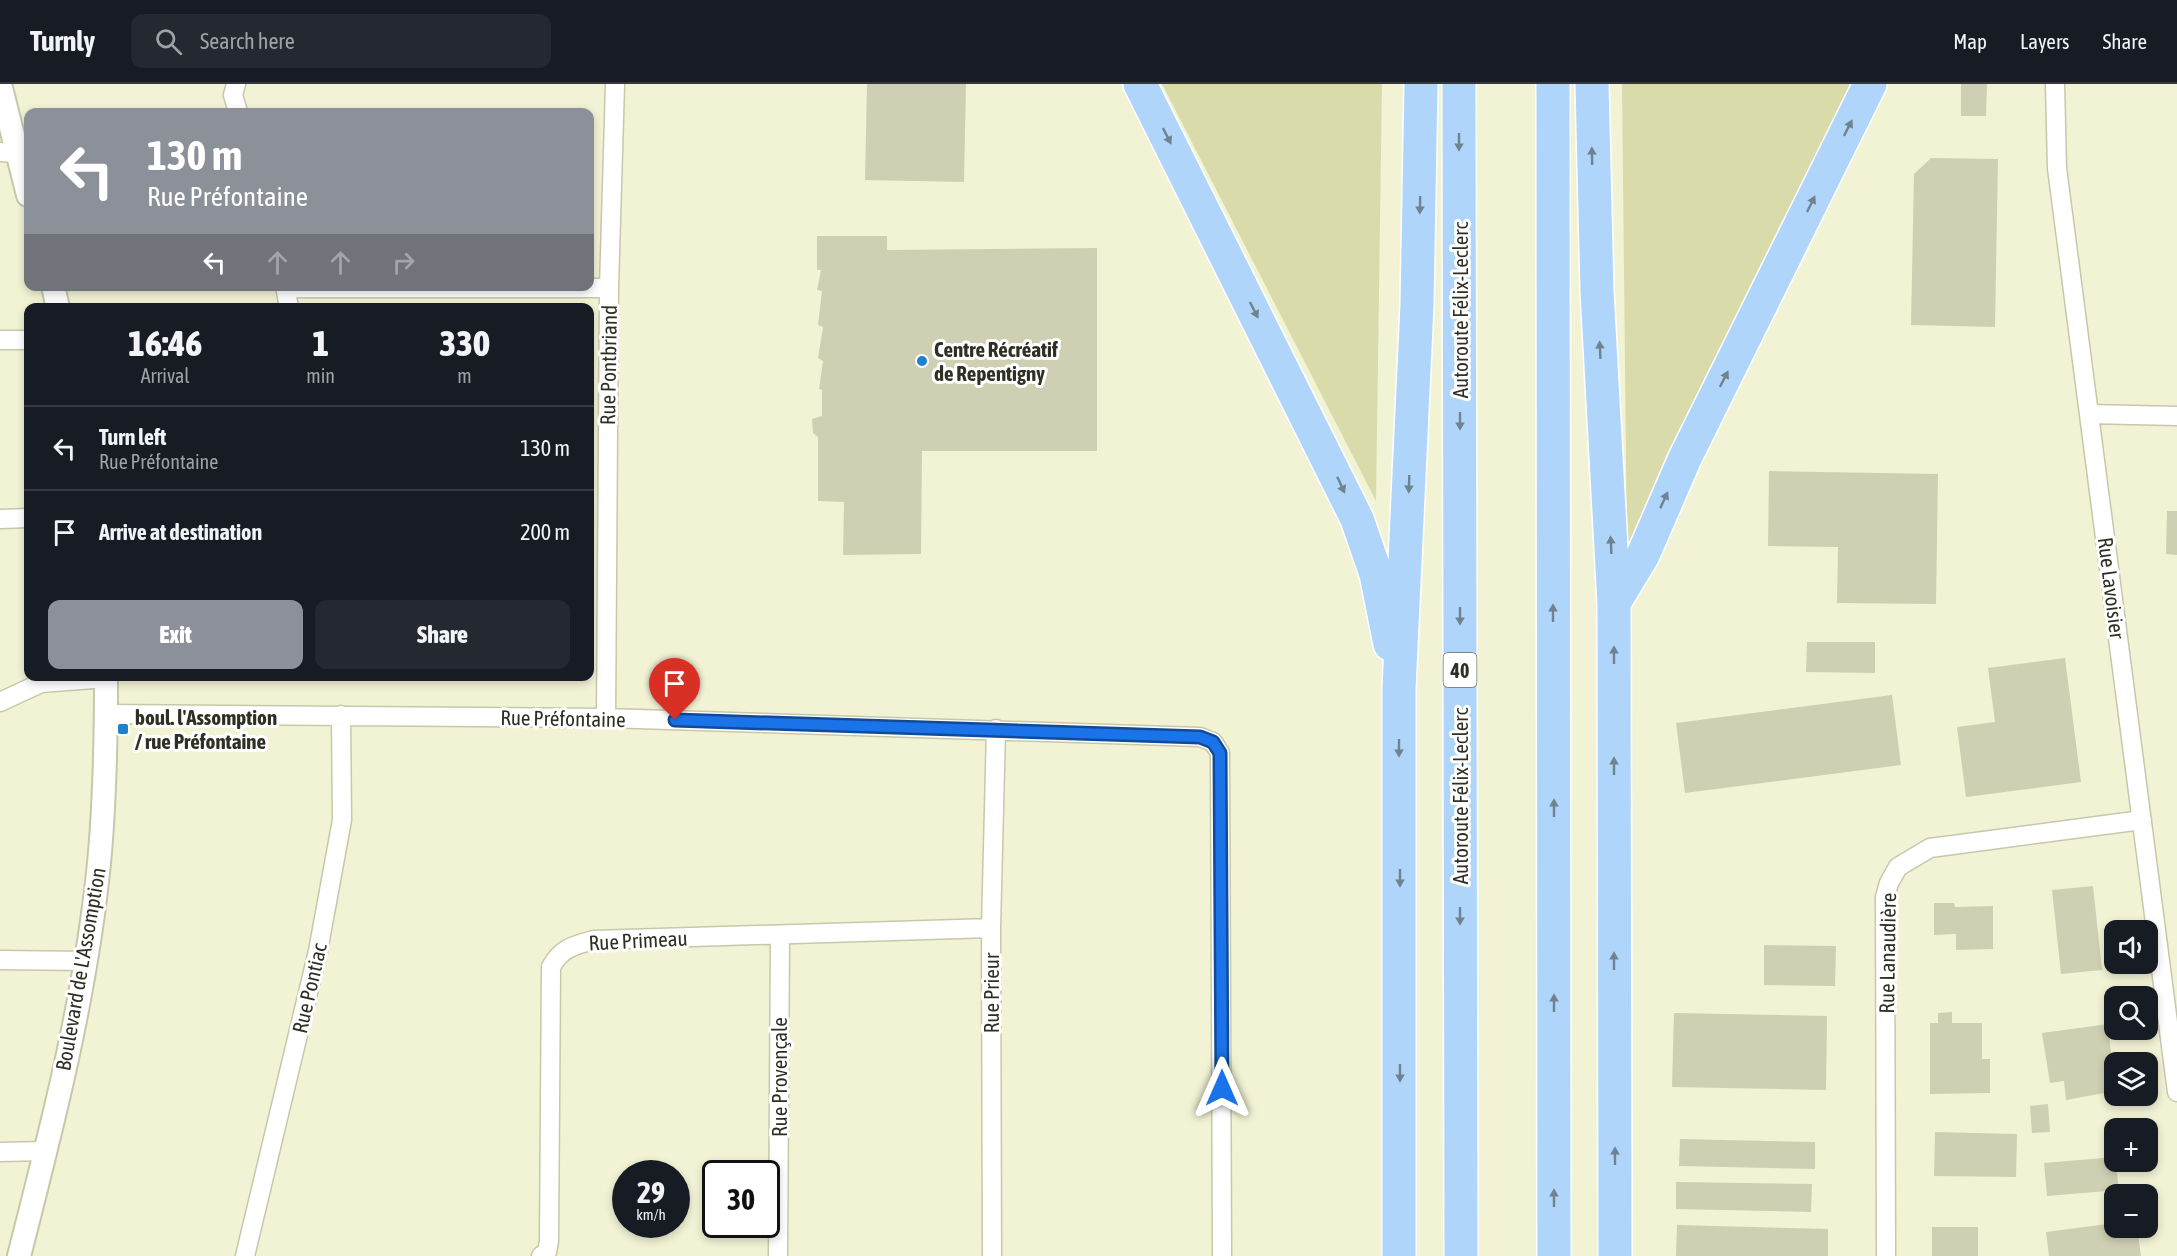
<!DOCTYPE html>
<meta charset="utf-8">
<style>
:root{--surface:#171b24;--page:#242831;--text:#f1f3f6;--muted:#9ea1a6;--line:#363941;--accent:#8c9099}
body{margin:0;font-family:"Asap Condensed",sans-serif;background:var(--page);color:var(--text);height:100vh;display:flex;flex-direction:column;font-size:22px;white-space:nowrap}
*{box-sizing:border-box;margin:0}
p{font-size:20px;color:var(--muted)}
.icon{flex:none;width:33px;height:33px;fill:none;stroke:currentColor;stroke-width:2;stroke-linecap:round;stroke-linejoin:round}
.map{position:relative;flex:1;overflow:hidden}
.details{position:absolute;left:24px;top:219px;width:570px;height:378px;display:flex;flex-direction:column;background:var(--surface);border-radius:12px;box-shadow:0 3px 9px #0003}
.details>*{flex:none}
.top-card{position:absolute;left:24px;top:24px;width:570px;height:183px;border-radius:12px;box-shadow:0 3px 9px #0003;background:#8c9099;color:#fff;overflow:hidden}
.controls{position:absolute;left:2104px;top:836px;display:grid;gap:12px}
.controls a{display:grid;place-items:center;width:54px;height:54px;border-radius:12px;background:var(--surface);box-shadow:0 3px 9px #0003;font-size:30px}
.speed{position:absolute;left:612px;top:1076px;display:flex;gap:12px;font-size:30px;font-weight:700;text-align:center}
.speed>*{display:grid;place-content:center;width:78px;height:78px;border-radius:50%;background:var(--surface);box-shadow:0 3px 9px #0003;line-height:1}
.speed small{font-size:15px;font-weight:400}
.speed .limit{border:3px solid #111;border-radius:9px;background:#fff;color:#111}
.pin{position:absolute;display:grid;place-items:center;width:51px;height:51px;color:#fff;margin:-62px -26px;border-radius:50% 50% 50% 0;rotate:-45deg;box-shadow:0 0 6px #0007}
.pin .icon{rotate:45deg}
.me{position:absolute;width:66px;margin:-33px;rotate:0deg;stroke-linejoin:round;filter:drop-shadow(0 0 4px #0008)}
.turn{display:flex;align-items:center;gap:21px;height:126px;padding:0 24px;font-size:27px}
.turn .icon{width:78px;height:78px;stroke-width:2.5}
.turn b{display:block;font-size:42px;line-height:51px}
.lanes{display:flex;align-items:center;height:57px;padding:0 24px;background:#0003;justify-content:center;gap:30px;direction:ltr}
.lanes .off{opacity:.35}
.eta{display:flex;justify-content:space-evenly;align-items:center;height:102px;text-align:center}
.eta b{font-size:36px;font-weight:800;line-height:42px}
.primary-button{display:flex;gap:12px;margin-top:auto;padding:12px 24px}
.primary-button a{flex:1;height:69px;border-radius:12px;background:var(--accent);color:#fff;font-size:24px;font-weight:800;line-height:69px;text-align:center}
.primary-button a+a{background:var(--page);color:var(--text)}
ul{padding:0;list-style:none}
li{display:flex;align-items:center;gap:18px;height:84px;padding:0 24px;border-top:2px solid var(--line)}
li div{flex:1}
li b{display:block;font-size:22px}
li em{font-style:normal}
header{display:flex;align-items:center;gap:36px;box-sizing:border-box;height:84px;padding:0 30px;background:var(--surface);border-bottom:2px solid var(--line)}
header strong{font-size:28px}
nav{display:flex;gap:33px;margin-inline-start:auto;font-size:21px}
.search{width:420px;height:54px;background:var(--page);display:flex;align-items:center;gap:15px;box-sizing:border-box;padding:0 21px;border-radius:12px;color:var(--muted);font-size:22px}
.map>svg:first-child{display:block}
.green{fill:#dadbab}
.building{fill:#cfd0b3}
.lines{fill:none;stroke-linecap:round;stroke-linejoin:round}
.minor-casing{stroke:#c7c8ab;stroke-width:21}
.tertiary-casing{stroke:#c7c8ab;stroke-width:26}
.motorway-casing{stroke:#fff;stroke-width:36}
.minor{stroke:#fff;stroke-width:18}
.tertiary{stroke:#fff;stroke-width:22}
.motorway{stroke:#afd5fa;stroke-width:33}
.oneway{fill:#6f828f}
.route-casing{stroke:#114b97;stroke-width:15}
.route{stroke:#1a73e8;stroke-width:10}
.poi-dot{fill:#1e81cd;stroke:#fff;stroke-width:2}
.labels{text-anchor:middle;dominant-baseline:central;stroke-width:6;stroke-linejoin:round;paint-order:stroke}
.shield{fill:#fff;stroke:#6d6d66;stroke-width:1.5}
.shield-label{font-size:20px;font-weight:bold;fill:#2f2f24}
.street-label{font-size:21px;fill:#2f2f24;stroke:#fff}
.poi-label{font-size:21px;font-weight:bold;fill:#2f2f24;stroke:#fff;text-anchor:start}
</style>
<header>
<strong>Turnly</strong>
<div class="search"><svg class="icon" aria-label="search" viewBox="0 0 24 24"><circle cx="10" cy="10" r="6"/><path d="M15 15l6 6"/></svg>Search here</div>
<nav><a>Map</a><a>Layers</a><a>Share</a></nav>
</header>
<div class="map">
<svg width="2177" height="1172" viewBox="0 0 2177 1172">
<rect width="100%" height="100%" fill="#f2f3d5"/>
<path class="green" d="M 1162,0 L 1382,0 L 1376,417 Z
M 1622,0 L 1857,0 L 1627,467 Z"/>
<path class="building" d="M 867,0 L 966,0 L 964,98 L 865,96 Z
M 1961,0 L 1987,0 L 1986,32 L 1961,32 Z
M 1931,74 L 1998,75 L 1995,243 L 1911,241 L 1914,90 Z
M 817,152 L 887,152 L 887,166 L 1097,164 L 1097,367 L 922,367 L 921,470 L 843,471 L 844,418 L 818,417 L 818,353 L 813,349 L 812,335 L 822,332 L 822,306 L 819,305 L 823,277 L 818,274 L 823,243 L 818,241 L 822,207 L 817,206 L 821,186 L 817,186 Z
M 1769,387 L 1938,390 L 1936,520 L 1837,519 L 1838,463 L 1768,462 Z
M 2167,427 L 2177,427 L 2177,471 L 2166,470 Z
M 1807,558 L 1875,558 L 1875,589 L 1806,588 Z
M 2065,574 L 2081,698 L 1966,713 L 1957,643 L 1995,638 L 1988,584 Z
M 1892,611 L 1901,681 L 1685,709 L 1676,639 Z
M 2093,802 L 2102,886 L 2061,890 L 2052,806 Z
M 1934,819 L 1954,819 L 1955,823 L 1993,822 L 1993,865 L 1956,866 L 1956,850 L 1934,851 Z
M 1764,861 L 1836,862 L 1835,902 L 1764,901 Z
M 1952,928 L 1952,939 L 1982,939 L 1982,975 L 1990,975 L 1990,1009 L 1930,1010 L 1930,939 L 1938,939 L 1938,929 Z
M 1674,929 L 1827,932 L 1826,1006 L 1672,1003 Z
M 2108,940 L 2115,1007 L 2066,1016 L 2064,997 L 2050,999 L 2042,949 Z
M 2048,1020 L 2050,1048 L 2032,1049 L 2030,1022 Z
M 1935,1048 L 2017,1050 L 2016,1093 L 1934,1092 Z
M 1680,1055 L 1815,1058 L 1815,1085 L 1679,1082 Z
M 2115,1073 L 2119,1106 L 2047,1112 L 2044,1079 Z
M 1676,1098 L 1812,1100 L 1811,1128 L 1676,1125 Z
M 2115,1139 L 2115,1143 L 2137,1143 L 2141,1172 L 2049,1172 L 2046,1148 Z
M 1677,1141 L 1828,1145 L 1828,1172 L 1676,1172 Z
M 1932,1143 L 1978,1143 L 1978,1172 L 1932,1172 Z"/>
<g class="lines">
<g class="minor-casing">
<path id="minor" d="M 236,0 L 233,11 L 238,28
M 2055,0 L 2057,84 L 2177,1008
M 0,68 L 17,69
M 285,202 L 289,224
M 286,204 L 609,204
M 0,256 L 28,256
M 2089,330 L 2177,332
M 0,435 L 28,434
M 0,618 L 41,599 L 106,594
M 106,630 L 606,634 L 1200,653 L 1213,658 L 1220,669 L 1222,1172
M 606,634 L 609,204 L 615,0
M 0,876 L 86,877
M 0,1068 L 46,1067
M 245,1172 L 318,867 L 342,736 L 341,631
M 541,1172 L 547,1168 L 549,1157 L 551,883 C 561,864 575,861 594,856 L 991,844
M 778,1172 L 780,851
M 992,1172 L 991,844 L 996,645
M 1886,1172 L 1885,813 L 1889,799 L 1898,783 L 1930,764 L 2142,736"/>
</g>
<g class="tertiary-casing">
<path id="tertiary" d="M 0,0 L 28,111
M 53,202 L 58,224
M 19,1172 C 52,1043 86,912 99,779 C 105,717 106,655 106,592"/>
</g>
<g class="motorway-casing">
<path id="motorway" d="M 1140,0 L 1357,435 L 1376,490 L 1390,560
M 1459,0 L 1461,1172
M 1553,0 L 1554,1172
M 1592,0 L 1597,207 L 1614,519 L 1615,1172
M 1614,519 L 1643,471 L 1685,374 L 1870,0
M 1399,1172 L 1399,605 L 1417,221 L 1421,0"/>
</g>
<use href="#minor" class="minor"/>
<use href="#tertiary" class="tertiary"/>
<use href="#motorway" class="motorway"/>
</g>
<defs><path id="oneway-solid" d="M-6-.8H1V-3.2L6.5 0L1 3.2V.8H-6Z" transform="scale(1.5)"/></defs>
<g class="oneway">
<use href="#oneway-solid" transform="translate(1848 44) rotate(-63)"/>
<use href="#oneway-solid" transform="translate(1167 52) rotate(63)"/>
<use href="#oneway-solid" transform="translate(1459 58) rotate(90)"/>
<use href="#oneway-solid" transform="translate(1592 72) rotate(-91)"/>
<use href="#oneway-solid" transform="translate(1811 120) rotate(-64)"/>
<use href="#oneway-solid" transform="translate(1420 121) rotate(91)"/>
<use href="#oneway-solid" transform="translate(1254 226) rotate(63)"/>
<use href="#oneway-solid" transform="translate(1600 266) rotate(-93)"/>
<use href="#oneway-solid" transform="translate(1724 295) rotate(-63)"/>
<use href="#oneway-solid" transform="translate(1460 337) rotate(90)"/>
<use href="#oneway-solid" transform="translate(1409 400) rotate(92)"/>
<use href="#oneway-solid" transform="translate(1341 401) rotate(65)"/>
<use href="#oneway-solid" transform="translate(1664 416) rotate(-65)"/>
<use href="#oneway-solid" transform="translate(1611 461) rotate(-93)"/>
<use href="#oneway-solid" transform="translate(1553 529) rotate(-90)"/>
<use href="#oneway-solid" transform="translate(1460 532) rotate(90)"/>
<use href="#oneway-solid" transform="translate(1614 571) rotate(-90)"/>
<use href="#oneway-solid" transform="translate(1399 664) rotate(90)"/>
<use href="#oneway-solid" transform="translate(1614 682) rotate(-90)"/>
<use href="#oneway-solid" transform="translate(1554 724) rotate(-90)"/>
<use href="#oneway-solid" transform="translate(1400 794) rotate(90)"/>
<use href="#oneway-solid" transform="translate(1460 832) rotate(90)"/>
<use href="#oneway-solid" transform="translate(1614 877) rotate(-90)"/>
<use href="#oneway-solid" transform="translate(1554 919) rotate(-90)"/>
<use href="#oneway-solid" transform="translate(1400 989) rotate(90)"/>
<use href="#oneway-solid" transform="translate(1615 1072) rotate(-90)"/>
<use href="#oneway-solid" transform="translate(1554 1114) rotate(-90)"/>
</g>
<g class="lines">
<g class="route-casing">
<path id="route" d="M 675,636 L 1200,653 L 1213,658 L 1220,669 L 1222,1004"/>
</g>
<use href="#route" class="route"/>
</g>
<g class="poi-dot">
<circle cx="922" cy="277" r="6"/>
<rect x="117" y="639" width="12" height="12" rx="3"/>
</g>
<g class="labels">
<rect class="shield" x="1443.5" y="569" width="33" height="34" rx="4.5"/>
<g class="shield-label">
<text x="1460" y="586">40</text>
</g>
<g class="street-label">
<text transform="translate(1460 226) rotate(-90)">Autoroute Félix-Leclerc</text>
<text transform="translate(608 281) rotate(-89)">Rue Pontbriand</text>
<text transform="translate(2112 504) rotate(83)">Rue Lavoisier</text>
<text transform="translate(563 634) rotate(1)">Rue Préfontaine</text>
<text transform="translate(1460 712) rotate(-90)">Autoroute Félix-Leclerc</text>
<text transform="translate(638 856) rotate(-3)">Rue Primeau</text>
<text transform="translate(1887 869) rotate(-89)">Rue Lanaudière</text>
<text transform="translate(80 885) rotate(-80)">Boulevard de L'Assomption</text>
<text transform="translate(309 904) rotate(-77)">Rue Pontiac</text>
<text transform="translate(991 909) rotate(-90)">Rue Prieur</text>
<text transform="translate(779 993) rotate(-90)">Rue Provençale</text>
</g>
<g class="poi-label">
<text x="934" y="265">Centre Récréatif<tspan x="934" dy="24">de Repentigny</tspan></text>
<text x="135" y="633">boul. l'Assomption<tspan x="135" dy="24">/ rue Préfontaine</tspan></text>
</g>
</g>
</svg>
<div class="controls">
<a><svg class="icon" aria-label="sound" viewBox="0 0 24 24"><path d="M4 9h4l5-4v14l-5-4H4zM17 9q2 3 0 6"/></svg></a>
<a><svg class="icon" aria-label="search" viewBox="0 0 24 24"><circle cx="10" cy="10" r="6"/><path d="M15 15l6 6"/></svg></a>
<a><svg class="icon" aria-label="layers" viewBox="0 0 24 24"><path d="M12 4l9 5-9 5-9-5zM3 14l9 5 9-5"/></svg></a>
<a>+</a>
<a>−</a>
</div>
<div class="speed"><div>29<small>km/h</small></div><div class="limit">30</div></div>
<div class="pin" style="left:675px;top:636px;background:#d93025"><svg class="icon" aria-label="arrive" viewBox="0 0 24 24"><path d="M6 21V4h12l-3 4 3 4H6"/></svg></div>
<svg class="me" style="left:1222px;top:1004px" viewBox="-20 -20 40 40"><path d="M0-17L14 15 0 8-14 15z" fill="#1a73e8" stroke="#fff" stroke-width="4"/></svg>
<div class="top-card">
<div class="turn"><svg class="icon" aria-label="left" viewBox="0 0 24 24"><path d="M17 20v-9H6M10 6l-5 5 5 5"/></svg><div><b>130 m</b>Rue Préfontaine</div></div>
<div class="lanes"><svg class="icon" aria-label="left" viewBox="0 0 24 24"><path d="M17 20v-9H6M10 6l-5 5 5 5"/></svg><svg class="icon off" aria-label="ahead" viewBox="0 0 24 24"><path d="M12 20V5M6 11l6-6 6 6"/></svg><svg class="icon off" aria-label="ahead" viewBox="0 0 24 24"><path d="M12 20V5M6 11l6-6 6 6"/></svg><svg class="icon off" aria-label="right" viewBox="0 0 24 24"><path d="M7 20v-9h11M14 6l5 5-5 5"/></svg></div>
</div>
<section class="details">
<div class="eta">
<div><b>16:46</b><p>Arrival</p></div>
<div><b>1</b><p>min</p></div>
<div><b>330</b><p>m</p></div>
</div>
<ul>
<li><svg class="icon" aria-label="left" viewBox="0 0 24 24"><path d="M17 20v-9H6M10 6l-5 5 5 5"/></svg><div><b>Turn left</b><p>Rue Préfontaine</p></div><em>130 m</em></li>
<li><svg class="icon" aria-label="arrive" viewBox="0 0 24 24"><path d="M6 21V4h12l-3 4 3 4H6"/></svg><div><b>Arrive at destination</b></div><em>200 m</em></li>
</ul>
<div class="primary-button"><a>Exit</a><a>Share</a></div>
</section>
</div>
